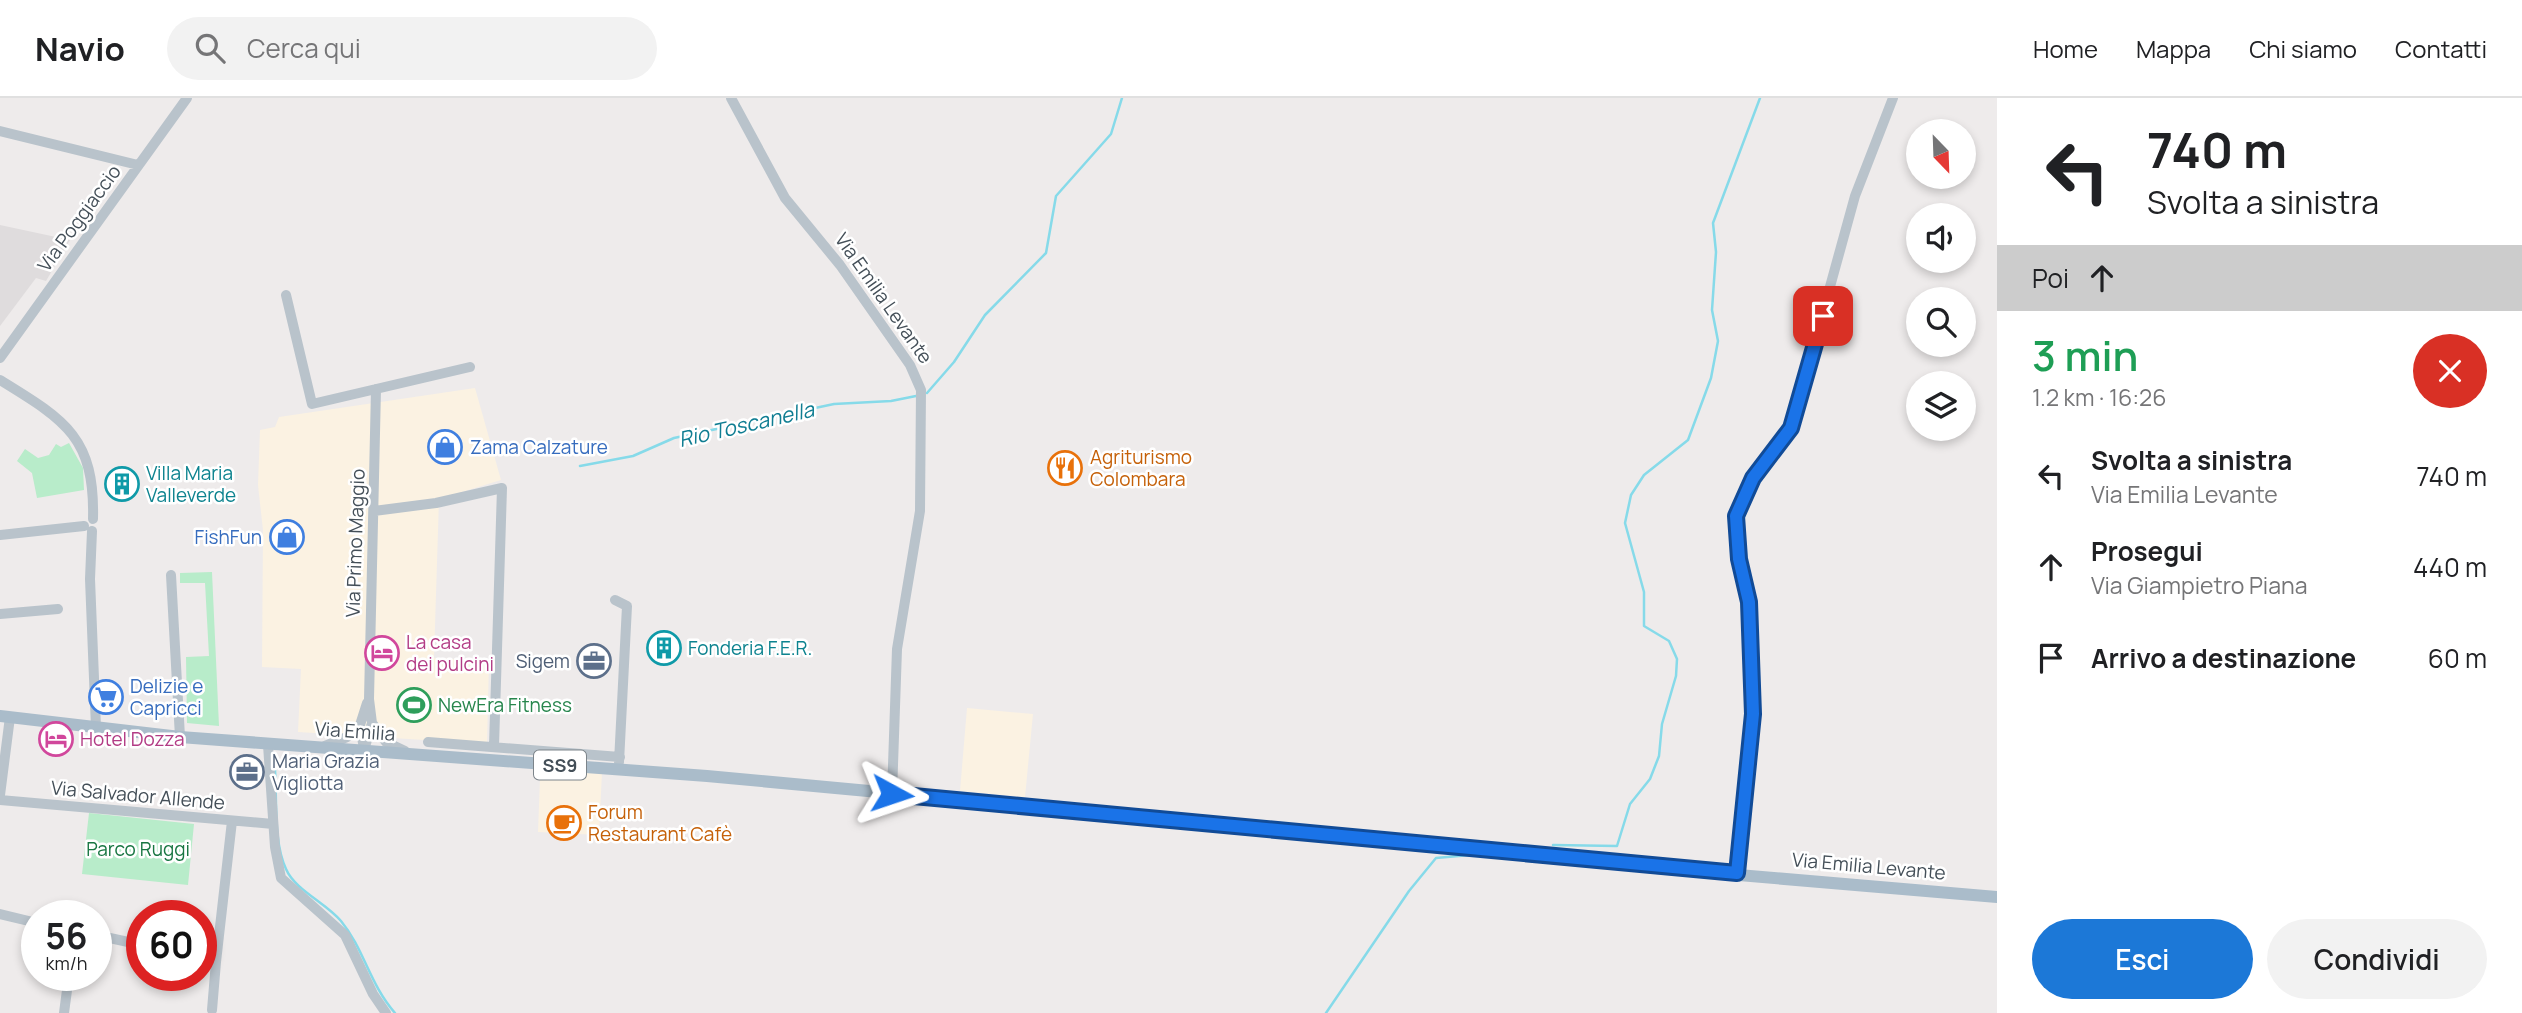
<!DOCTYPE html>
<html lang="it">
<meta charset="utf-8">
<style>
:root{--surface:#fff;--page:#f2f2f2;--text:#202124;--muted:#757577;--line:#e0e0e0;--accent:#1c78d7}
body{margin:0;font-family:Manrope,sans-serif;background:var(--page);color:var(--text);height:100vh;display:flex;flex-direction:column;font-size:26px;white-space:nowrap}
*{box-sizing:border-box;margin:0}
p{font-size:23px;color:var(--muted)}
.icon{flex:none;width:38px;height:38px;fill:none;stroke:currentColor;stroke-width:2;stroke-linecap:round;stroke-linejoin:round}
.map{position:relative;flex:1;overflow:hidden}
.sheet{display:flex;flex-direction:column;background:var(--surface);width:525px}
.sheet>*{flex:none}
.banner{background:#fff;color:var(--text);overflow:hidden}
.needle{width:46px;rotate:157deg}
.controls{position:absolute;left:1906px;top:21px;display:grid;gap:14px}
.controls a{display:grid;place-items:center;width:70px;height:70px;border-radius:50%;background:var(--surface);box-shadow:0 4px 10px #0003;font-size:35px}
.speed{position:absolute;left:21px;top:802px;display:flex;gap:14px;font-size:35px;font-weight:700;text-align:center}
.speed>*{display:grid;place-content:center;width:91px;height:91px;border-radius:50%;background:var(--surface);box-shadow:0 4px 10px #0003;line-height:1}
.speed small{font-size:18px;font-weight:400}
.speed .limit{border:10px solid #d22;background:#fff;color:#111}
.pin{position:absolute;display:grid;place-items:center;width:60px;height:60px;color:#fff;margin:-30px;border-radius:14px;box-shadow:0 4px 10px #0006}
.me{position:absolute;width:77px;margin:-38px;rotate:95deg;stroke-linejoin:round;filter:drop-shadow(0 0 5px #0008)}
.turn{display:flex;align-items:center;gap:24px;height:147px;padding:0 35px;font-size:32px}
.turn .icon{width:91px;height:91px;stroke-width:2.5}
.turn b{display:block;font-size:49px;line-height:60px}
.then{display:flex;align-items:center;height:66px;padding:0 35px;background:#0003;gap:14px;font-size:26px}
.round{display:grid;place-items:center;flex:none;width:74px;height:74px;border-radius:37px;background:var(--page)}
.overview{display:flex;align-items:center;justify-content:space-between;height:119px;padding:0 35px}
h1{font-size:42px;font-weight:600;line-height:52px;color:#1e9e55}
.action{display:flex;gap:14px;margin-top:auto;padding:14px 35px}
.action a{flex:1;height:80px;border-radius:42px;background:var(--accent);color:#fff;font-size:28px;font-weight:600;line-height:80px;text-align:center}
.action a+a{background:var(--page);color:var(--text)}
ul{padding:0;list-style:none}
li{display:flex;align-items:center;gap:21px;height:91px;padding:0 35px}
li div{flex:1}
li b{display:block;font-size:26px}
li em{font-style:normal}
header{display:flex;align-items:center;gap:42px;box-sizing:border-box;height:98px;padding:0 35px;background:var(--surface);border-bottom:2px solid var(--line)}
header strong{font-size:33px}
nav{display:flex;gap:38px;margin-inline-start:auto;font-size:24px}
.search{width:490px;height:63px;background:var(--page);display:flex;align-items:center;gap:18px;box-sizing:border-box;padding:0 24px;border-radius:38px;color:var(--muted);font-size:26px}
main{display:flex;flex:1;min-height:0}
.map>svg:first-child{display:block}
.commercial{fill:#fbf2e2}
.education{fill:#dfdcdd}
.green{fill:#b8ecca}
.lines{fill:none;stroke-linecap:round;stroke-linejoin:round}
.stream{stroke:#86dae9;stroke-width:2.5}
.minor{stroke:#b9c3cb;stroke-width:10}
.major{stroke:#aabcca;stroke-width:12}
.route-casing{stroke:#114b97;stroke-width:18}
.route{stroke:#1a73e8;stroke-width:12}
.labels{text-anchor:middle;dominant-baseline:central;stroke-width:5;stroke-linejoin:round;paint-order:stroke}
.shield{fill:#fff;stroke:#7c848a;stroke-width:2}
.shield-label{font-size:18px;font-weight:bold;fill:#444f58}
.street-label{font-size:19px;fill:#444f58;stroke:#fff}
.shop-label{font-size:19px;fill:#366cbe;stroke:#fff;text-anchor:start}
.food-label{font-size:19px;fill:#c56008;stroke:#fff;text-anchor:start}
.culture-label{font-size:19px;fill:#0d838f;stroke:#fff;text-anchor:start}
.hotel-label{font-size:19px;fill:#b23c85;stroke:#fff;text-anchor:start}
.service-label{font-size:19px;fill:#4e5e75;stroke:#fff;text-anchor:end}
.leisure-label{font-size:19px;fill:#27864d;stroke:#fff;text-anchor:start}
.park-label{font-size:19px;fill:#187642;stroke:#fff}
.water-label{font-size:21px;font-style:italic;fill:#0f7d92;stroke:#fff}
</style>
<header>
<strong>Navio</strong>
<div class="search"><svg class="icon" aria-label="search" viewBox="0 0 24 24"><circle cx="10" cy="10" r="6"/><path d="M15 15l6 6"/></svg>Cerca qui</div>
<nav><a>Home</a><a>Mappa</a><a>Chi siamo</a><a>Contatti</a></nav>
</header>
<main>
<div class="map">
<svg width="1997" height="915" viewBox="0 0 1997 915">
<rect width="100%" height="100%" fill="#eeebeb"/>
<path class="commercial" d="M 475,290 L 501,382 L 439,401 L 434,560 L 489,563 L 487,646 L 298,634 L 301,571 L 262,569 L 263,432 L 258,387 L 260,332 L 275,329 L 279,319 Z
M 967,610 L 1033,616 L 1025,699 L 960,693 Z
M 552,672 L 602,674 L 599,737 L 538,734 L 540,681 Z"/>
<path class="education" d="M 0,127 L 70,142 L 46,183 L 36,180 L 0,228 Z"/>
<path class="green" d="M 69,345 L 83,370 L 84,392 L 37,400 L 32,375 L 17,363 L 25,351 L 38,360 L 49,357 L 56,346 L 61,349 Z
M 212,474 L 219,628 L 187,625 L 186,559 L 209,558 L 205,485 L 180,485 L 180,475 Z
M 89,715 L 194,726 L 188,787 L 82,776 Z"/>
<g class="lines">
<path class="stream" d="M 927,295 L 954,264 L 985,217 L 1046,155 L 1056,98 L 1111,36 L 1122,0
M 580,368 L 633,358 L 674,340 L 834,306 L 891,303 L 916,298
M 274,659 C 278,693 272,742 286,771 C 295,792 326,805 341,823 C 364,851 370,887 395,915
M 1553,747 L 1617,748 L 1630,706 L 1650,681 L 1659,658 L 1662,626 L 1676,578 L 1677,561 L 1669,543 L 1644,528 L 1644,494 L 1625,425 L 1631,397 L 1644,377 L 1688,342 L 1711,280 L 1718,243 L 1712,212 L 1716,154 L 1713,125 L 1760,0
M 1326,915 L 1409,793 L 1436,760 L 1470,757 L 1538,763"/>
<path class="minor" d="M 731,0 L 785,100 L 840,167 L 910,267 L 921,292 L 920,413 L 897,551 L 892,696
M 0,33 L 138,67
M 286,197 L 312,306 L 470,269
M 0,260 L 187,0
M 0,282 C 65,322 95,339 93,421
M 374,413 L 436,405 L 502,390 L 494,648
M 92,433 L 90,481 L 96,630
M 0,437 L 84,428
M 171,477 L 180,639
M 615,502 L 627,508 L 619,664
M 0,516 L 58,511
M 372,625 L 386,644 L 405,653
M 428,644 L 620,659
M 268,647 L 275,749 L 281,780 L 345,837 L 373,896 L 386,915
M 325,648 L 347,639 L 360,627
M 364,651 L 360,627 L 367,605
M 364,652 L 372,625 L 369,601 L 376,291
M 0,697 L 10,619
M 0,702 L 273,726
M 1737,775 L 1753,616 L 1749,504 L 1739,461 L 1736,418 L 1753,380 L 1791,330 L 1855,98 L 1893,0
M 0,816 L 37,825
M 96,837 L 142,847
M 201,861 L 216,864 L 232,723
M 212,912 L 216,864
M 64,915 L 69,877"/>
<path class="major" d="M 0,618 L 180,639 L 707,678 L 1537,755 L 1656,770 L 1997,799"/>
</g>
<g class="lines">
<g class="route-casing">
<path id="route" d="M 892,696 L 1737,775 L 1753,616 L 1749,504 L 1739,461 L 1736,418 L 1753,380 L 1791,330 L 1823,218"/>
</g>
<use href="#route" class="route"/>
</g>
<defs>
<g id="shop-ring" transform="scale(1.75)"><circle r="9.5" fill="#fff" stroke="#3f7fe0" stroke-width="1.5"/><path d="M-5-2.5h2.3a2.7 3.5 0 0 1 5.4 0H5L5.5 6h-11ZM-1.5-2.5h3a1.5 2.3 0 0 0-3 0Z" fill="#3f7fe0"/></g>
<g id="restaurant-ring" transform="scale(1.75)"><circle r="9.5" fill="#fff" stroke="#e8710a" stroke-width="1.5"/><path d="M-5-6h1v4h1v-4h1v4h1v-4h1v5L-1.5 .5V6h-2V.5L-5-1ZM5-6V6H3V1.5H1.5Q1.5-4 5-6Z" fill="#e8710a"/></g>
<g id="building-ring" transform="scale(1.75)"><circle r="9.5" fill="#fff" stroke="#0f9aa8" stroke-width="1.5"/><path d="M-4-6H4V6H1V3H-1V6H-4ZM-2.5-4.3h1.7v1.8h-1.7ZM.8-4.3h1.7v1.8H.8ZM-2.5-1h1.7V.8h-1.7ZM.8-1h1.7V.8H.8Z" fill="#0f9aa8"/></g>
<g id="hotel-ring" transform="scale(1.75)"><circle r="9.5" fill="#fff" stroke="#d1479c" stroke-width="1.5"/><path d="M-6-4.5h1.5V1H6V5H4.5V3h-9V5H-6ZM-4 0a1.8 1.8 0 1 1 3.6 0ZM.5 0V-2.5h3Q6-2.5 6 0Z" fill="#d1479c"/></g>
<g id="office-ring" transform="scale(1.75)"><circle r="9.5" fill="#fff" stroke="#5c6f8a" stroke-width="1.5"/><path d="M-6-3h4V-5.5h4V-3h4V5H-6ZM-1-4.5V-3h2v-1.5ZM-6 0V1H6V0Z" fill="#5c6f8a"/></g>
<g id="supermarket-ring" transform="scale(1.75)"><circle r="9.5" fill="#fff" stroke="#3f7fe0" stroke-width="1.5"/><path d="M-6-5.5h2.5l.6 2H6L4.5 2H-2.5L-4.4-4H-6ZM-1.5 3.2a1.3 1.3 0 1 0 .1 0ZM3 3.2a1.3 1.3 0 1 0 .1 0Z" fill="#3f7fe0"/></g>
<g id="stadium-ring" transform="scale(1.75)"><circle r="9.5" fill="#fff" stroke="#2e9e5b" stroke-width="1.5"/><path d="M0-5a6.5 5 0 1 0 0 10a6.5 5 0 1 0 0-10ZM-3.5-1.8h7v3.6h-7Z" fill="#2e9e5b"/></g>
<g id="cafe-ring" transform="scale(1.75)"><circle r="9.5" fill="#fff" stroke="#e8710a" stroke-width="1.5"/><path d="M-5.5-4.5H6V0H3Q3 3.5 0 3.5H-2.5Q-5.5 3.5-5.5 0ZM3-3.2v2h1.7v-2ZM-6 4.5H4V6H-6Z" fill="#e8710a"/></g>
</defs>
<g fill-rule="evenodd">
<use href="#shop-ring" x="445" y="349"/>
<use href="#restaurant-ring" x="1065" y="370"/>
<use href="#building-ring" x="122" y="386"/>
<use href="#shop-ring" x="287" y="439"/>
<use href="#building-ring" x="664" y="550"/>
<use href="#hotel-ring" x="382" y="555"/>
<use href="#office-ring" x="594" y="563"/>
<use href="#supermarket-ring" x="106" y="599"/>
<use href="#stadium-ring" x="414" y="607"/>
<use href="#hotel-ring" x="56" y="641"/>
<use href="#office-ring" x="247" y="674"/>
<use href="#cafe-ring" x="564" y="725"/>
</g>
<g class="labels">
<rect class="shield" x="534" y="652.5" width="52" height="29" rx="5"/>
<g class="shield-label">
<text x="560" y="667">SS9</text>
</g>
<g class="street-label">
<text transform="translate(79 120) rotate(-54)">Via Poggiaccio</text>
<text transform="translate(884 200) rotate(55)">Via Emilia Levante</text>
<text transform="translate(355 445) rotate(-88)">Via Primo Maggio</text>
<text transform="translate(355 633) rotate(4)">Via Emilia</text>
<text transform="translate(138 697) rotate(5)">Via Salvador Allende</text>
<text transform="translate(1869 768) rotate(5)">Via Emilia Levante</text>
</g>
<g class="shop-label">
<text x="470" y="349">Zama Calzature</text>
<text x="262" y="439" text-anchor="end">FishFun</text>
<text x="130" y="588">Delizie e<tspan x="130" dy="22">Capricci</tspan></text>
</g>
<g class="food-label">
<text x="1090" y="359">Agriturismo<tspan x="1090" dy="22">Colombara</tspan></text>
<text x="588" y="714">Forum<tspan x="588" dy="22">Restaurant Cafè</tspan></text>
</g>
<g class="culture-label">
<text x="146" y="375">Villa Maria<tspan x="146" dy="22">Valleverde</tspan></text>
<text x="688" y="550">Fonderia F.E.R.</text>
</g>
<g class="hotel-label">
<text x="406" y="544">La casa<tspan x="406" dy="22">dei pulcini</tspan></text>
<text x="80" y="641">Hotel Dozza</text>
</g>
<g class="service-label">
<text x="570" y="563">Sigem</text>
<text x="272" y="663" text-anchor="start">Maria Grazia<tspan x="272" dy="22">Vigliotta</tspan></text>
</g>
<g class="leisure-label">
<text x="438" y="607">NewEra Fitness</text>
</g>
<g class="park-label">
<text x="138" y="751">Parco Ruggi</text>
</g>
<g class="water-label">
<text transform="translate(746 326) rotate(-13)">Rio Toscanella</text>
</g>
</g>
</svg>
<div class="controls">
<a><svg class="needle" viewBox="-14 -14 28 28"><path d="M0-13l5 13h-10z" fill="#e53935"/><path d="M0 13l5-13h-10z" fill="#757577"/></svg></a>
<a><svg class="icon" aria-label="sound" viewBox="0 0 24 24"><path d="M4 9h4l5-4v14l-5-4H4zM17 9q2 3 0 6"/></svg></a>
<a><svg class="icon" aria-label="search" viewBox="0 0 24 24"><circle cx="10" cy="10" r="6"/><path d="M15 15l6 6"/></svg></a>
<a><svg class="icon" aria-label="layers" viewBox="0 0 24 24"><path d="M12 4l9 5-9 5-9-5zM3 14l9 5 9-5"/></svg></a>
</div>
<div class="speed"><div>56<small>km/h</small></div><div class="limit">60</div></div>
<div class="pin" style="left:1823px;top:218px;background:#d93025"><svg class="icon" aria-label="arrive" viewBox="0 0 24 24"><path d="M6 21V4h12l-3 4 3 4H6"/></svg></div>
<svg class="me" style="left:892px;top:696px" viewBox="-20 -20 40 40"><path d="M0-17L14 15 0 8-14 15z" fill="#1a73e8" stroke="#fff" stroke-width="4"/></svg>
</div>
<section class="sheet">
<div class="banner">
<div class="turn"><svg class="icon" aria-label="left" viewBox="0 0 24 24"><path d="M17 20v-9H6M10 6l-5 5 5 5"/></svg><div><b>740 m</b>Svolta a sinistra</div></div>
<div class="then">Poi<svg class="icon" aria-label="ahead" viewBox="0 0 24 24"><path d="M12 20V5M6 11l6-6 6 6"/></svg></div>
</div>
<div class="overview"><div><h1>3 min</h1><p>1.2 km · 16:26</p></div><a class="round" style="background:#d93025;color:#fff"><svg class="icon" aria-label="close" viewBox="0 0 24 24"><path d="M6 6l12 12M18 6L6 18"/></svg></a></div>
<ul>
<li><svg class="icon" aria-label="left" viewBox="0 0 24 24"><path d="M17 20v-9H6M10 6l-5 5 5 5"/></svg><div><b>Svolta a sinistra</b><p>Via Emilia Levante</p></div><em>740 m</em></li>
<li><svg class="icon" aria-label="ahead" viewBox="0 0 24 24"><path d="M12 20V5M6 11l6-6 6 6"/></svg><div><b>Prosegui</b><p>Via Giampietro Piana</p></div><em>440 m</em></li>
<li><svg class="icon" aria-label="arrive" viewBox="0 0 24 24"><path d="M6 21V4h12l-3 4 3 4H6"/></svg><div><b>Arrivo a destinazione</b></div><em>60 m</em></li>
</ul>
<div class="action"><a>Esci</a><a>Condividi</a></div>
</section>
</main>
